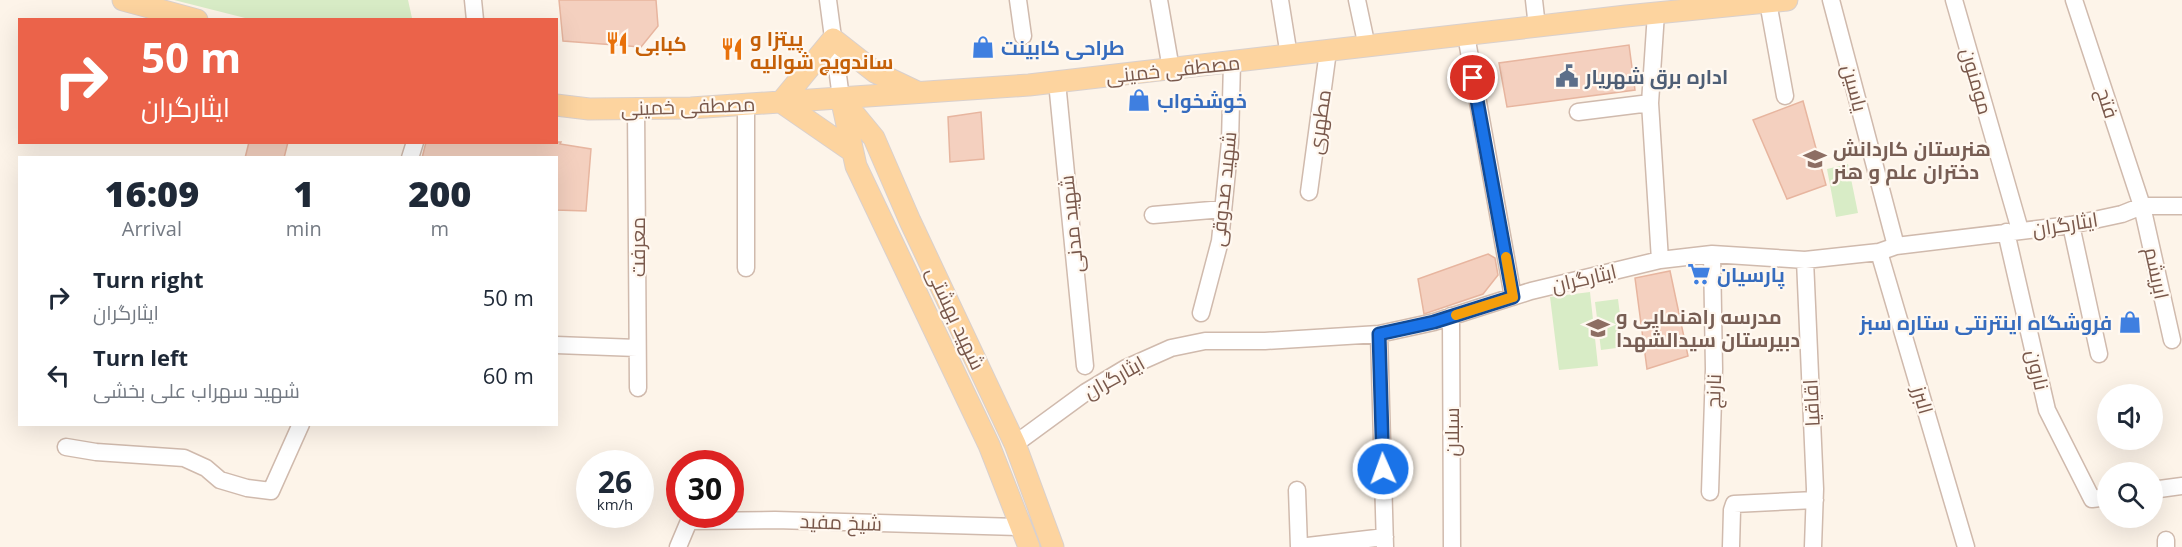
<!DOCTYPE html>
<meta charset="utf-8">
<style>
:root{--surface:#fff;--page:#f2f2f3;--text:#1f2937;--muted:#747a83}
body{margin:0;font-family:"Open Sans",Cairo,sans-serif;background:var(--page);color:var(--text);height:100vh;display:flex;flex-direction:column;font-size:22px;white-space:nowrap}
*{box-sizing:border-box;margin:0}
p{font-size:20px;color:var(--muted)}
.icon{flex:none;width:33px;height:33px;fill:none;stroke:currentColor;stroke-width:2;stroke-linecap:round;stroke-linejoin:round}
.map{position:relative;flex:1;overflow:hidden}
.sheet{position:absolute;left:18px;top:156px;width:540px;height:270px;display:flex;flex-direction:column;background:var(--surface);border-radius:0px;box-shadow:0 6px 24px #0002}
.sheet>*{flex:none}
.guide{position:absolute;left:18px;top:18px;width:540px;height:126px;border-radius:0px;box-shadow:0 6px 24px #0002;background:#eb634a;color:#fff;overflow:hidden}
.fabs{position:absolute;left:2097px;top:384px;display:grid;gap:12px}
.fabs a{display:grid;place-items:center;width:66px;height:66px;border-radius:50%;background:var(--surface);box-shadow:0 6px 24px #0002;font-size:30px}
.speed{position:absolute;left:576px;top:450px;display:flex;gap:12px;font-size:30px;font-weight:700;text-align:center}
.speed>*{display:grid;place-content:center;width:78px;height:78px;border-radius:50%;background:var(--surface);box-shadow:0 6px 24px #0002;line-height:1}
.speed small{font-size:15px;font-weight:400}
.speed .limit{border:9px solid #d22;background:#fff;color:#111}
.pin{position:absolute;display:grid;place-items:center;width:51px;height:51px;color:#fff;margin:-26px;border:3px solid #fff;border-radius:50%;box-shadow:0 2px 6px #0007}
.me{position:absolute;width:66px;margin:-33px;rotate:358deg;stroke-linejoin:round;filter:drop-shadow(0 0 4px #0008)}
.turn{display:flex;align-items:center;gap:21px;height:126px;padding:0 24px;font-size:27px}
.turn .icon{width:78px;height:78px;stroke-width:2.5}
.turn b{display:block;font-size:42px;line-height:51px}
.eta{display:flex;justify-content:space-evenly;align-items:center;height:102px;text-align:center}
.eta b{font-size:36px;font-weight:800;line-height:42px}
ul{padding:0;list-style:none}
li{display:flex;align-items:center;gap:18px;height:78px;padding:0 24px}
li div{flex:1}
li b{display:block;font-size:22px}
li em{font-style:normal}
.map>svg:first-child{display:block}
.green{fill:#d8ecc6}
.building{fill:#f4d0bf;stroke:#e7b59f;stroke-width:1.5}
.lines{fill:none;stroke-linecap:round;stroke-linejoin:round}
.minor-casing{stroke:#d0baad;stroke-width:19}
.major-casing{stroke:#d9d0cd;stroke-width:23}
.minor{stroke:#fff;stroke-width:16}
.major{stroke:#fdd49f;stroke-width:21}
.route-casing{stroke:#114b97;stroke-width:15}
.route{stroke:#1a73e8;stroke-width:10}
.slow{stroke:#f59e0b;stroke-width:10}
.labels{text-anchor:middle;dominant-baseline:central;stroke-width:4.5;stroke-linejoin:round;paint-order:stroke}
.food-label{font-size:20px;font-weight:bold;fill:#c56008;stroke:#fff8f0;text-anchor:start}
.shop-label{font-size:20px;font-weight:bold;fill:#366cbe;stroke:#fff8f0;text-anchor:start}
.street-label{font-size:20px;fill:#79584b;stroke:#fff8f0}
.service-label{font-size:20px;font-weight:bold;fill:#4e5e75;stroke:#fff8f0;text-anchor:start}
.education-label{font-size:20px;font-weight:bold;fill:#785e54;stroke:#fff8f0;text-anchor:start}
</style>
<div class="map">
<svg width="2182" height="547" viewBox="0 0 2182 547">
<rect width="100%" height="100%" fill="#fdf4e9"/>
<path class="green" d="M 174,0 L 408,0 L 412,18 L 411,20 L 249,19 Z
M 1848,164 L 1858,213 L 1836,217 L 1827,169 Z
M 1590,292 L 1598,366 L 1559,370 L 1550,297 Z
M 1618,299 L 1624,347 L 1601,350 L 1595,302 Z"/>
<path class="building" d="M 559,0 L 656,0 L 658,26 L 641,47 L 563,41 Z
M 1629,45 L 1635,90 L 1507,107 L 1499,63 Z
M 1803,101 L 1826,185 L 1787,199 L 1753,120 Z
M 981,112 L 984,159 L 950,162 L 948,117 Z
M 249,142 L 288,142 L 284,158 L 245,158 Z
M 426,142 L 561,142 L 560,144 L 591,149 L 586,211 L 556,210 L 556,158 L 422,158 Z
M 1488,254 L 1495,258 L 1498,275 L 1483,294 L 1424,314 L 1418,279 Z
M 1670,271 L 1688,356 L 1647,369 L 1635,278 Z"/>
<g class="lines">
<g class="minor-casing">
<path id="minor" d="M 473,0 L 475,20
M 828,0 L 841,98
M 1018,0 L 1023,36
M 1159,0 L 1171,69
M 1280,0 L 1289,56
M 1357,0 L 1367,47
M 1534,0 L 1537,27
M 1831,0 L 1896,246
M 1954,0 L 2020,230
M 2074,0 L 2142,206 L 2172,340
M 1768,2 L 1785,96
M 1656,13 L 1650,103 L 1660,260
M 1466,35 L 1513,297
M 1057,82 L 1085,366
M 636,107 L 638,388
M 1578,112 L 1650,103
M 410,158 L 415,142
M 1309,192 L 1328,51
M 1153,215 L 1223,209
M 2071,225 L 2099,354
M 2006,232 L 2047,410 L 2092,499 L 2108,497
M 1879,252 L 1966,547
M 1805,260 L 1815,489 L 1813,547
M 746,268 L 746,104
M 1201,313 L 1220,241 L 1230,142 L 1232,62
M 1451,316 L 1452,547
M 1379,334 L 1385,547
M 556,345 L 637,348
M 1015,444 L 1086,392 L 1126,368 L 1171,348 L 1205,341 L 1265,341 L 1379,334 L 1434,322 L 1531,291 L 1660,260 L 1712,254 L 1805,260 L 1879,252 L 1896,246 L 2071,225 L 2122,214 L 2142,206 L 2182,206
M 66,447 L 96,452 L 184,458 L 206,468 L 220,480 L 247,488 L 271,491 L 301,424
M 1297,490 L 1299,547
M 2152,490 L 2182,486
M 1710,492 L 1714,369 L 1712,254
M 678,547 L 689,521 L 775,520 L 1021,527
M 1299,547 L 1385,537
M 1731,547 L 1732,510 L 1734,504 L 1815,500
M 2166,547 L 2166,540"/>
</g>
<g class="major-casing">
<path id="major" d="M 123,0 L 197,20
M 841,98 L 874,138 L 910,221 L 1015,444 L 1053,547
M 842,102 L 856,166 L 989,445 L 1029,547
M 556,105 L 589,109 L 691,108 L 1029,85 L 1626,16 L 1787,0
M 852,151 L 781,102 L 833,39 L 875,72 L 917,92"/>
</g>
<use href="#minor" class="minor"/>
<use href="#major" class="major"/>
</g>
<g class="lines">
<g class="route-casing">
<path id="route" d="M 1383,469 L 1379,334 L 1434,322 L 1513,297 L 1473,78"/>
</g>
<use href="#route" class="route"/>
<path class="slow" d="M 1456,315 L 1513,297 L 1506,257"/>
</g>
<defs>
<g id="restaurant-bare" transform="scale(1.8)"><path d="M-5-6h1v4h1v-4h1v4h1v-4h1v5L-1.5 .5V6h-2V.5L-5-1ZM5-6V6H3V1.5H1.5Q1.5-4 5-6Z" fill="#e8710a" stroke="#fff8f0" stroke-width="2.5" paint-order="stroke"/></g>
<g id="shop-bare" transform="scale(1.8)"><path d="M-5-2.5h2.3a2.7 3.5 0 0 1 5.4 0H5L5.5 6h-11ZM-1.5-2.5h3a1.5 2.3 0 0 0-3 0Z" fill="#3f7fe0" stroke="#fff8f0" stroke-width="2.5" paint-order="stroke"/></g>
<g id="civic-bare" transform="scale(1.8)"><path d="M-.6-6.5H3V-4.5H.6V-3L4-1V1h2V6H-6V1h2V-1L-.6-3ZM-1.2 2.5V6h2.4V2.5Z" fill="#5c6f8a" stroke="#fff8f0" stroke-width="2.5" paint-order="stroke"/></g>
<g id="school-bare" transform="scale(1.8)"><path d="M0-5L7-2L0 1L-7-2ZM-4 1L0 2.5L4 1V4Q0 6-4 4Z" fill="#8d6e63" stroke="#fff8f0" stroke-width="2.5" paint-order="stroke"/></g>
<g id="supermarket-bare" transform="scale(1.8)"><path d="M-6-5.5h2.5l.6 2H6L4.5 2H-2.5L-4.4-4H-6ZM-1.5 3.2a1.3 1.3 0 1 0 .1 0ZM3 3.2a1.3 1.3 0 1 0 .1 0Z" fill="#3f7fe0" stroke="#fff8f0" stroke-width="2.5" paint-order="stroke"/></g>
</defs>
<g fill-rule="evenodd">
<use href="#restaurant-bare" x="617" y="43"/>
<use href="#shop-bare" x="983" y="47"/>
<use href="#restaurant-bare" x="732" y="49"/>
<use href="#civic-bare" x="1567" y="76"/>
<use href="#shop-bare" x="1139" y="100"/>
<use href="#school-bare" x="1815" y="159"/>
<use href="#supermarket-bare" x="1699" y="274"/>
<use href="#shop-bare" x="2130" y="322"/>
<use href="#school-bare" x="1598" y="328"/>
</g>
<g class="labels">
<g class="food-label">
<text x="750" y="38">پیتزا و<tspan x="750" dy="23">ساندویچ شوالیه</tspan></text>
<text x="635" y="43">کبابی</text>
</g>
<g class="shop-label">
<text x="1001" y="47">طراحی کابینت</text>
<text x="1157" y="100">خوشخواب</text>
<text x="1717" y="274">پارسیان</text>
<text x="2112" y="322" text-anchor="end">فروشگاه اینترنتی ستاره سبز</text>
</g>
<g class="street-label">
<text transform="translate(1173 69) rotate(-6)">مصطفی خمینی</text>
<text transform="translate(1977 81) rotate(74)">مومنون</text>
<text transform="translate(1855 88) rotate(75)">یاسین</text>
<text transform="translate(2108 103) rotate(72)">فتح</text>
<text transform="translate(688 106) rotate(-2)">مصطفی خمینی</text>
<text transform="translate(1319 122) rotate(-82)">مطهری</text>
<text transform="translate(1223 189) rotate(-84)">شهید صدوقی</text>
<text transform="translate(1071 224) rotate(-96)">شهید مدنی</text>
<text transform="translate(2065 224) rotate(-9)">ایثارگران</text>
<text transform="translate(637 247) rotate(-90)">معرفت</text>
<text transform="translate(2157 273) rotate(78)">ابریشم</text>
<text transform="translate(1584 278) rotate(-13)">ایثارگران</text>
<text transform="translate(956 318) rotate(65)">شهید بهشتی</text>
<text transform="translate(2038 370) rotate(77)">نارون</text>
<text transform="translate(1114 377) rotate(-29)">ایثارگران</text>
<text transform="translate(1713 391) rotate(-88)">نارنج</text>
<text transform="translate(1923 400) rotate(74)">البرز</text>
<text transform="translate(1811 403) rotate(-93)">اقاقیا</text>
<text transform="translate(1451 432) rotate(-90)">سبلان</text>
<text transform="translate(841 522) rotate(2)">شیخ مفید</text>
</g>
<g class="service-label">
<text x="1585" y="76">اداره برق شهریار</text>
</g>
<g class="education-label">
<text x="1833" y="148">هنرستان کاردانش<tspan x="1833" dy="23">دختران علم و هنر</tspan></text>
<text x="1616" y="316">مدرسه راهنمایی و<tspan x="1616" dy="23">دبیرستان سیدالشهدا</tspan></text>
</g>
</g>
</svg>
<div class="fabs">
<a><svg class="icon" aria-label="sound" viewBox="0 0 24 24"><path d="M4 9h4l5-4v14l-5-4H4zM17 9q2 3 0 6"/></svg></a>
<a><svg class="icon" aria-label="search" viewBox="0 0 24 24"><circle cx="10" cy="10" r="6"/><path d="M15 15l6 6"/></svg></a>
</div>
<div class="speed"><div>26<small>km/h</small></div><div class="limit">30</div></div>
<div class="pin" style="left:1473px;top:78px;background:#d93025"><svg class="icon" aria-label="arrive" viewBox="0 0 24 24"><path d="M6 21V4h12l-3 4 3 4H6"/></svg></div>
<svg class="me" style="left:1383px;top:469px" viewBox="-20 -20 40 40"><circle r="17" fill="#1a73e8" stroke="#fff" stroke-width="3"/><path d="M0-11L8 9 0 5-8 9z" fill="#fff"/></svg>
<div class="guide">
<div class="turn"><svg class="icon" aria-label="right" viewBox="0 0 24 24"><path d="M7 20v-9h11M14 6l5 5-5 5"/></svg><div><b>50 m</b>ایثارگران</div></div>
</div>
<section class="sheet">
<div class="eta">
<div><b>16:09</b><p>Arrival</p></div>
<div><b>1</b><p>min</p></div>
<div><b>200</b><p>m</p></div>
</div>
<ul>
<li><svg class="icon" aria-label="right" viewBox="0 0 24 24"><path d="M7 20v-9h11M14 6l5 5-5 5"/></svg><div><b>Turn right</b><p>ایثارگران</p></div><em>50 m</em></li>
<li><svg class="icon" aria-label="left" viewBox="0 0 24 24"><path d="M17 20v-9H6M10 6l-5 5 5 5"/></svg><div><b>Turn left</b><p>شهید سهراب علی بخشی</p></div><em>60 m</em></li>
</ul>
</section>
</div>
